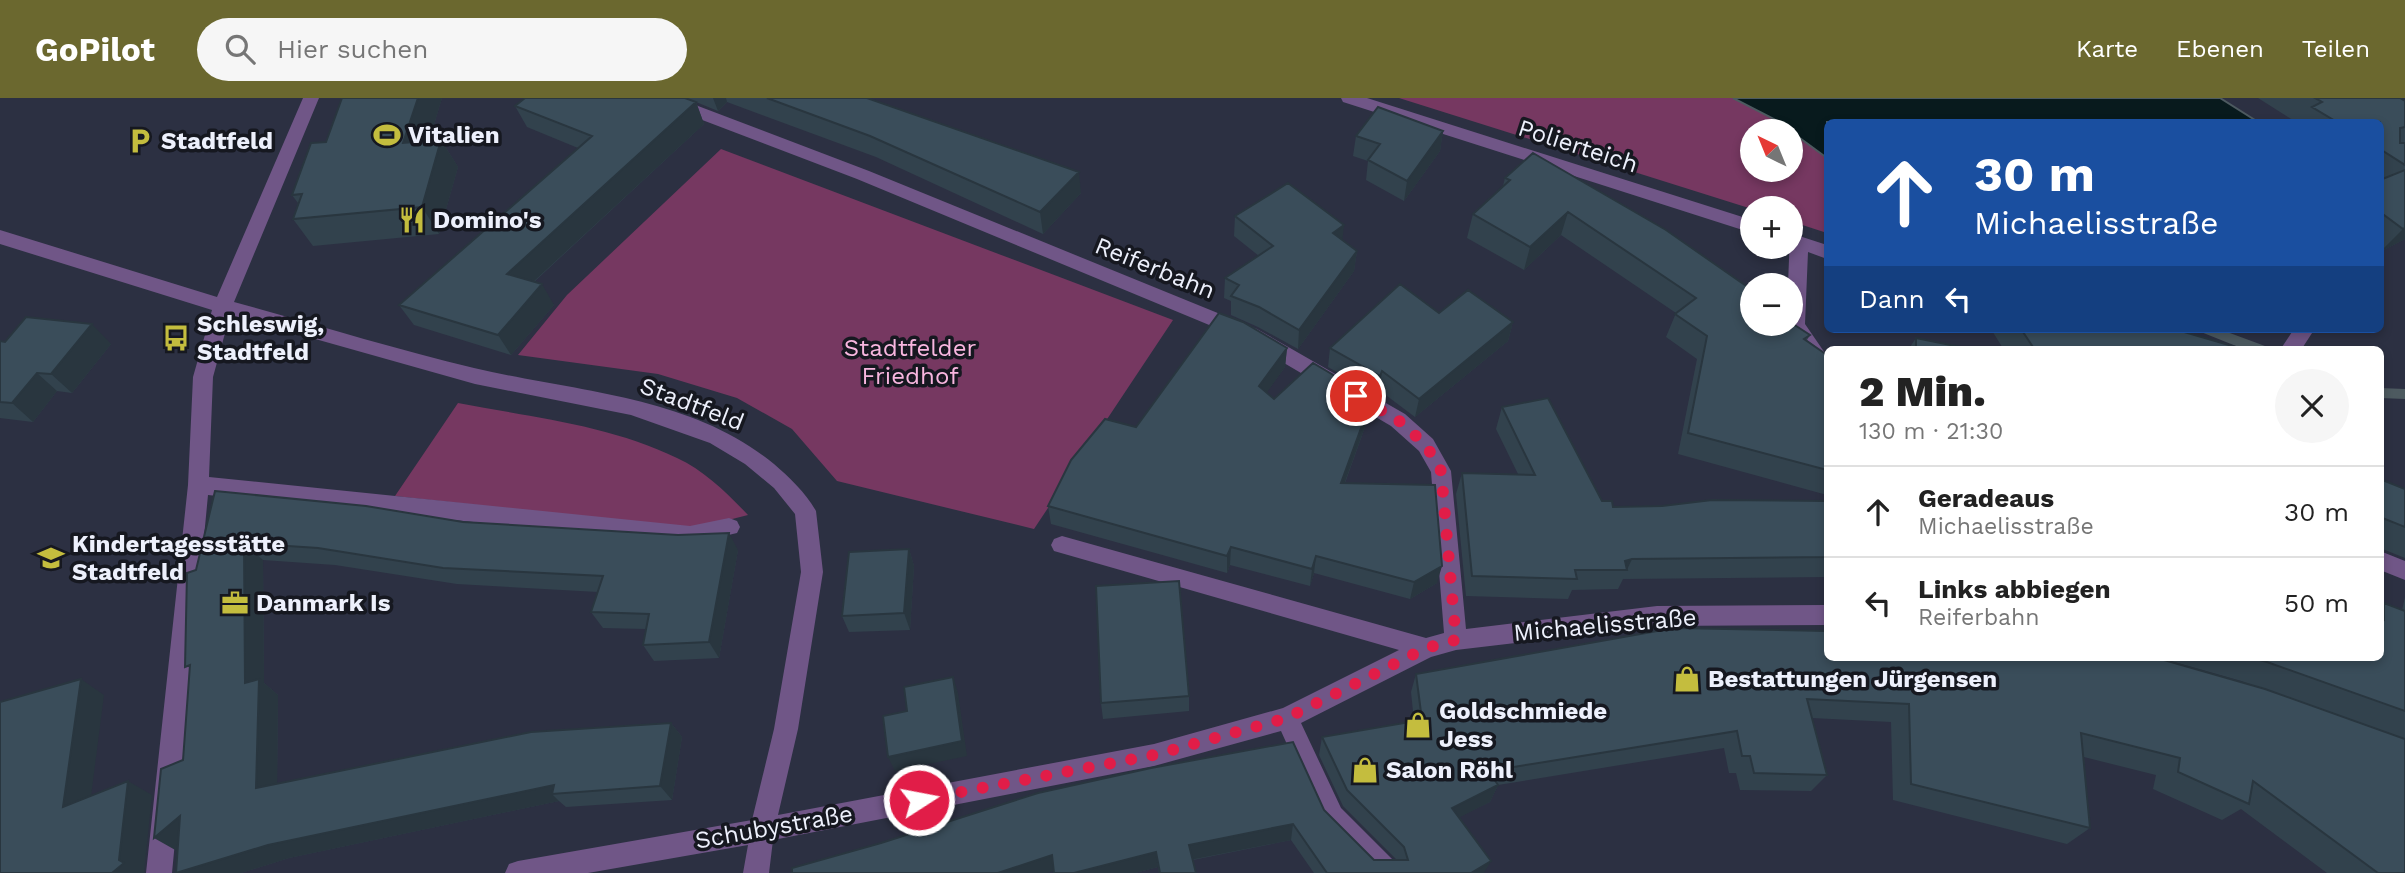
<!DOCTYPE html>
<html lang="de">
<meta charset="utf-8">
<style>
:root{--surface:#fff;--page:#f6f6f6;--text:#222;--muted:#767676;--line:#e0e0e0;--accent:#6b682f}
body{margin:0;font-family:"Work Sans",sans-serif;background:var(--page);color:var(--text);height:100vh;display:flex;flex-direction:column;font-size:26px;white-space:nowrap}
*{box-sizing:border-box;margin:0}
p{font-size:23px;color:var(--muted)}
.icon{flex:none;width:38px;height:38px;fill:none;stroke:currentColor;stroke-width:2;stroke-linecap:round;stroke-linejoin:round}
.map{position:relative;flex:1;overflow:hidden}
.details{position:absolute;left:1824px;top:248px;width:560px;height:315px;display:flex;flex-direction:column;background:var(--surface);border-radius:10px;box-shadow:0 4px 10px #0003}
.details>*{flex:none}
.guide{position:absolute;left:1824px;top:21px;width:560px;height:214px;border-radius:10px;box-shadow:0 4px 10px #0003;background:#1a4fa0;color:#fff;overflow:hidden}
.needle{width:46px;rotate:317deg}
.tools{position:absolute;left:1740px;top:21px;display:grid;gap:14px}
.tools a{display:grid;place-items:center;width:63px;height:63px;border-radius:50%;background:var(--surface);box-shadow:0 4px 10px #0003;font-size:35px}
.pin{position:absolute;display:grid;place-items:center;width:60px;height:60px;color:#fff;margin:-30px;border:4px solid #fff;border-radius:50%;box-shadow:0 2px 7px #0007}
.me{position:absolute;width:77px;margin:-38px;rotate:79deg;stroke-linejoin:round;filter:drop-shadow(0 0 5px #0008)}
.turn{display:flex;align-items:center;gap:24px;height:147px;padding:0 35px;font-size:32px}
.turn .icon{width:91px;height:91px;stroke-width:2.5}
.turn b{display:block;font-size:49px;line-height:60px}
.then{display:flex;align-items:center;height:66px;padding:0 35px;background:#0003;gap:14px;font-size:26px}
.round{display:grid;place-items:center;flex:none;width:74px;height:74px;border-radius:37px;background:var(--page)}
.headline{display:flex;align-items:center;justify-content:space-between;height:119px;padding:0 35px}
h1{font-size:42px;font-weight:800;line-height:52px}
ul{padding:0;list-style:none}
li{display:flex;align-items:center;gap:21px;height:91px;padding:0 35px;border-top:2px solid var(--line)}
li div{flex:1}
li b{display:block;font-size:26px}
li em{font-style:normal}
header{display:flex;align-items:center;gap:42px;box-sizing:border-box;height:98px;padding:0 35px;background:var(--accent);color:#fff}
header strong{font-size:33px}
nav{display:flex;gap:38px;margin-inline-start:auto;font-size:24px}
.search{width:490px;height:63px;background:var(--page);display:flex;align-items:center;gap:18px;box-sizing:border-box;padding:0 24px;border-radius:38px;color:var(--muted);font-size:26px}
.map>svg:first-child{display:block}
.green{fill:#763861;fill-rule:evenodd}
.water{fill:#081a1d;stroke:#4d5a60;stroke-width:2}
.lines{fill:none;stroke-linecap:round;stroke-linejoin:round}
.stream{fill:#4d5a60;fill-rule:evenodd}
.minor{fill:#705687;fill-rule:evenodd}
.wall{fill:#32424d}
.shaded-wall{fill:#29363f}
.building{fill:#3a4d5a;stroke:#29363f;stroke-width:2}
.route{stroke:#e11d48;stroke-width:12;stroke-dasharray:0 21.6}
.labels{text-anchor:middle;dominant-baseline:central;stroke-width:7;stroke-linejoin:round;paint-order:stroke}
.poi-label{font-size:24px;font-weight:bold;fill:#edf0fc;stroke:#161820;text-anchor:start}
.street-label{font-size:24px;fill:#edf0fc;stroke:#161820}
.park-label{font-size:24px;fill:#f8b6df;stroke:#161820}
</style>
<header>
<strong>GoPilot</strong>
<div class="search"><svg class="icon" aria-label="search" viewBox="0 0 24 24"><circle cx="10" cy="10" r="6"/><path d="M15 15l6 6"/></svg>Hier suchen</div>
<nav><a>Karte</a><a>Ebenen</a><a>Teilen</a></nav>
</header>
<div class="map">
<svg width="2405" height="775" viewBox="0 0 2405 775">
<rect width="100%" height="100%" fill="#2c3042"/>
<path class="green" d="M 1399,0 L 2220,0 L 2258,24 L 1827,24 L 1827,135 L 1790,123 L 1790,110 L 1752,111 ZM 1752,33 L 1790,33 L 1790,72 L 1752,72 Z
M 721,51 L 1173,222 L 1034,431 L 837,383 L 792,331 L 737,300 L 658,276 L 518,257 L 567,197 Z
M 458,305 C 530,319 610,327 677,360 C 705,373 727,395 748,417 L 693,431 L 395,398 Z"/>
<path class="water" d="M 1733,0 L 2220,0 L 2258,24 L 1827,24 L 1827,60 L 1774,21 Z"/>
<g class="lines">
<path class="stream" d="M 2200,231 L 2219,231 L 2265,248 L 2267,252 L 2246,252 L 2201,234 Z
M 2380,290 L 2405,291 L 2405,301 L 2380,300 Z"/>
<path class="minor" d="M 303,0 L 319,0 L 234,204 C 314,226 394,251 474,270 C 575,294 690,297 774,366 C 789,379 806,395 816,413 L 823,474 L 798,631 L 778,717 L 1154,646 L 1283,610 L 1399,552 L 1054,453 L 1051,447 L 1054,441 L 1062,438 L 1426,540 L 1444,535 L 1431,374 L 1419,353 L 1391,328 L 1243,241 L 857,81 L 655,4 L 653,0 L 677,0 L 869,73 L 1257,231 L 1405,316 L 1433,341 L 1451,373 L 1466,531 L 1657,508 L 1827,507 L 1827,527 L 1657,528 L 1456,552 L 1431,559 L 1301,625 L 1341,710 L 1397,766 L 1401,775 L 1371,775 L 1323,726 L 1281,633 L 1154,668 L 773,742 L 769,775 L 743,775 L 748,747 L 588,775 L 505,775 L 509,766 L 518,763 L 752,722 L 774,631 L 801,474 L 795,416 L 774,390 L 745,366 L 710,345 L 631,317 L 475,286 L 230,217 L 213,279 L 209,379 L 690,428 L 729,420 L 737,423 L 740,429 L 737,435 L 690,446 L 208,397 L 172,775 L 146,775 L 188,387 L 193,279 L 212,212 L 0,146 L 0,132 L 217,199 Z
M 1341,0 L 1367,0 L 1752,122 L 1752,135 L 1343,4 Z
M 1790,135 L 1827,147 L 1827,161 L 1808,154 L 1805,226 L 1827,258 L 1827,282 L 1820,279 L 1785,227 L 1790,226 L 1790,187 L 1788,187 Z
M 2294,231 L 2314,232 L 2301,252 L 2280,252 Z
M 2380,453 L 2405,463 L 2405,482 L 2380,472 Z"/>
</g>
<path class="wall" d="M 342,0 L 442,0 L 429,43 L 441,42 L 458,69 L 439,136 L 313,148 L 293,121 L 298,105 L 292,97 L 326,44 Z
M 525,0 L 867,0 L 1081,95 L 1043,136 L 876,59 L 727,4 L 718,13 L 696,4 L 704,26 L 534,184 L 554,207 L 511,257 L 414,227 L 399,207 L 578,50 L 527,29 L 515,8 Z
M 2258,0 L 2400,0 L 2405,3 L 2405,141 L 2380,154 L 2380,24 L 2296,24 Z
M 1443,33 L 1440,53 L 1404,103 L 1366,82 L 1368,63 L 1353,58 L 1356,38 Z
M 1533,55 L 1752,226 L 1810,237 L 1807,242 L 1827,257 L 1827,397 L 1678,356 L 1697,261 L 1666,239 L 1676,215 L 1561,137 L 1524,172 L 1467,140 L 1473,116 L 1503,88 L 1505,80 Z
M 1235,118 L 1343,142 L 1357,153 L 1354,173 L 1298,251 L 1258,229 L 1231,217 L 1231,203 L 1224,200 L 1225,180 L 1259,158 L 1234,138 Z
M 1439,215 L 1513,224 L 1508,243 L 1415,319 L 1379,292 L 1377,297 L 1328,269 L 1330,250 Z
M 1991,231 L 2174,231 L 2246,252 L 2004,252 Z
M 1916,240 L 1975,252 L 1908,252 Z
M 0,243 L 111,246 L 72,295 L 57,293 L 33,324 L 0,320 Z
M 1287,250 L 1285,269 L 1266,295 L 1274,301 L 1369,318 L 1345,385 L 1437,485 L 1410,501 L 1314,475 L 1310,488 L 1230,467 L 1227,475 L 1051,426 L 1048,408 L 1136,329 Z
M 1502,309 L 1602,403 L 1613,409 L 1827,403 L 1827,479 L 1623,481 L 1618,491 L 1572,492 L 1568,501 L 1466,498 L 1456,396 L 1462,375 L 1518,376 L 1496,331 Z
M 2380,381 L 2405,391 L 2405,460 L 2380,450 Z
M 215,393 L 463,424 L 738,452 L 719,560 L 654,563 L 643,547 L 646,531 L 603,530 L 591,514 L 598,494 L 457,486 L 335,467 L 263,462 L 264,585 L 278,597 L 277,686 L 671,625 L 682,639 L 672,702 L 566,709 L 559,703 L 289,760 L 241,775 L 176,775 L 196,472 Z
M 909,451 L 914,468 L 910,532 L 849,534 L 842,518 Z
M 2405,499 L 2405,775 L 2327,775 L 2241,711 L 2222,722 L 2153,691 L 2156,677 L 2084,659 L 2090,730 L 2067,746 L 1893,702 L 1891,624 L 1812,620 L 1827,677 L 1811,693 L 1740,692 L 1736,675 L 1729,675 L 1724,650 L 1498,687 L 1490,704 L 1459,719 L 1484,775 L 1314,775 L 1291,742 L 1193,762 L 1196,775 L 1159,775 L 1158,769 L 1135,775 L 1054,775 L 1054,773 L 792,775 L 1324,712 L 1374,762 L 1397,762 L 1343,708 L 1319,657 L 1322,639 L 1414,623 L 1411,594 L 1416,576 L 2280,597 L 2241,583 L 2160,560 L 2380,560 L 2380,508 L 2384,505 L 2402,512 Z
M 1189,598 L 1189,613 L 1103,621 L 1101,605 Z"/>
<path class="shaded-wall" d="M 418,0 L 442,0 L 420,73 L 403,45 Z
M 713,0 L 726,0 L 727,4 L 718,13 Z
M 696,4 L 704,26 L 519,197 L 507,176 Z
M 1443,33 L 1440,53 L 1404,103 L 1407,83 Z
M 441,42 L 458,69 L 439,136 L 422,109 Z
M 1079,74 L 1081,95 L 1043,136 L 1040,114 Z
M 1568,114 L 1561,137 L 1524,172 L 1530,149 Z
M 1344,127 L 1342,147 L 1333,135 Z
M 2405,130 L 2405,141 L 2380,154 L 2403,131 Z
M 1357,153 L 1354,173 L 1298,251 L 1299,232 Z
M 542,186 L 554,207 L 511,257 L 498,237 Z
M 1513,224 L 1508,243 L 1415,319 L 1419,301 Z
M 92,226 L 111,246 L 72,295 L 51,276 Z
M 1287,250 L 1285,269 L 1258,307 L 1259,288 Z
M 1382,273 L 1379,292 L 1377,297 L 1380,278 Z
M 37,275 L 57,293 L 33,324 L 12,305 Z
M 1372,300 L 1369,318 L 1338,403 L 1341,385 Z
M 729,435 L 738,452 L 719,560 L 709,544 Z
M 244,445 L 263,462 L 264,585 L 278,597 L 277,704 L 256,690 L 245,585 Z
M 1231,449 L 1230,467 L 1227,475 L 1227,458 Z
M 909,451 L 914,468 L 910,532 L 904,515 Z
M 1316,458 L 1314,475 L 1310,488 L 1312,471 Z
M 1632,461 L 1627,472 L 1625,463 Z
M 1442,468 L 1437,485 L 1410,501 L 1414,484 Z
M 953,579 L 958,595 L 967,658 L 895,673 L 888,659 Z
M 81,581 L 104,597 L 88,722 L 63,709 Z
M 671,625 L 682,639 L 672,702 L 660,688 Z
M 128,683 L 152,697 L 144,775 L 112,775 L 119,762 Z
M 554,687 L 552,696 L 559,703 L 289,760 L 241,775 L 178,775 L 268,747 Z
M 1498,687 L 1490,704 L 1446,726 L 1452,710 Z
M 180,718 L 202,731 L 177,753 L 154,740 Z
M 1293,726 L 1291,742 L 1190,762 L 1189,747 Z
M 1156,754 L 1158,769 L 1135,775 L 1074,775 Z
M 1052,757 L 1056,772 L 1047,775 L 998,775 Z
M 1491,763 L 1484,775 L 1471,775 Z"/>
<path class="building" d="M 342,0 L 418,0 L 403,45 L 441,42 L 422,109 L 293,121 L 302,96 L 292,97 L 311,45 L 326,44 Z
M 525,0 L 685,0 L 696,4 L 507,176 L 542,186 L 498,237 L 399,207 L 592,38 L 515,8 Z
M 767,0 L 867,0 L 1079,74 L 1040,114 L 870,38 Z
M 2315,0 L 2400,0 L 2405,3 L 2405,29 L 2400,30 L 2400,45 L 2405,45 L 2405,67 L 2380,51 L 2380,24 L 2337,24 L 2312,9 L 2322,4 Z
M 1378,9 L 1443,33 L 1407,83 L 1368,62 L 1380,46 L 1356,38 Z
M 1533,55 L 1666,132 L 1752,192 L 1752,226 L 1790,226 L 1790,224 L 1810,237 L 1804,241 L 1827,257 L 1827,372 L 1688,335 L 1707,238 L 1675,216 L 1696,200 L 1568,114 L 1530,149 L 1473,116 L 1510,82 L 1505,80 Z
M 2405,72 L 2405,130 L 2403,131 L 2380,114 L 2380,82 Z
M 1288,85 L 1344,127 L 1333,135 L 1357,153 L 1299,232 L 1259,209 L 1231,198 L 1239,187 L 1225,180 L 1273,148 L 1235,118 Z
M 1400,186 L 1439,215 L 1468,192 L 1513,224 L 1419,301 L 1382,273 L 1380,278 L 1330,250 Z
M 1219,215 L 1243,224 L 1287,250 L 1259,288 L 1274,301 L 1313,265 L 1372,300 L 1341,385 L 1435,387 L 1442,468 L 1414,484 L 1316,458 L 1312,471 L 1231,449 L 1227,458 L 1048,408 L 1071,362 L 1105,321 L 1136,329 Z
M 26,219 L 92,226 L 51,276 L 37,275 L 12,305 L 0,304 L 0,243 L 5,244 Z
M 2021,231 L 2174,231 L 2246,252 L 2035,252 Z
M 1916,240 L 1975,252 L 1916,252 Z
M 1548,300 L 1602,403 L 1612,403 L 1613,409 L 1662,408 L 1712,402 L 1827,403 L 1827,459 L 1632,461 L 1625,463 L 1627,472 L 1575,472 L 1577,481 L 1472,478 L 1462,375 L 1535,377 L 1502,309 Z
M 2380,381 L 2405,391 L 2405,429 L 2380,419 Z
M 215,393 L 366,408 L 463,424 L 678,437 L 729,435 L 709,544 L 643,547 L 649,516 L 591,514 L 603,478 L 443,470 L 318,450 L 244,445 L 245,585 L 259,581 L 256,690 L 531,634 L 671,625 L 660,688 L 552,696 L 554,687 L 268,747 L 176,775 L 180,718 L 154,740 L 161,671 L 183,662 L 190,567 L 185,569 L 187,475 L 196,472 Z
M 909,451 L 904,515 L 842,518 L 849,454 Z
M 1179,483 L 1189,598 L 1101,605 L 1096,488 Z
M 2384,505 L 2405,513 L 2405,613 L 2267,564 L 2252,560 L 2380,560 L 2380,521 L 2384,522 Z
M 1674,530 L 1827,533 L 1827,560 L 2157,560 L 2265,591 L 2405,641 L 2405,775 L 2378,775 L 2253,683 L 2249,706 L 2178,674 L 2180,660 L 2081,635 L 2090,730 L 1911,686 L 1909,606 L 1807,601 L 1827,677 L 1754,675 L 1750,658 L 1742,658 L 1737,633 L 1489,673 L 1498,687 L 1452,710 L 1491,763 L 1471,775 L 1327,775 L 1293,726 L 1189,747 L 1196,775 L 1160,775 L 1156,754 L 1074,775 L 1054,775 L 1052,757 L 998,775 L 792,775 L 792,770 L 881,745 L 1038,695 L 1151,670 L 1293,644 L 1324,712 L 1374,762 L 1408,762 L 1404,749 L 1347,692 L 1322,639 L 1422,622 L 1416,576 Z
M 953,579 L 962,643 L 888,659 L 883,618 L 907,613 L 904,589 Z
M 81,581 L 63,709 L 128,683 L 119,762 L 124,765 L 112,775 L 0,775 L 0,604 Z"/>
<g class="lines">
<path class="route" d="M 919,702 L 1154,657 L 1287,620 L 1426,550 L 1456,542 L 1441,373 L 1426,347 L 1398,322 L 1356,298"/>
</g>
<defs>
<g id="stadium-bare" transform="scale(2.1)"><path d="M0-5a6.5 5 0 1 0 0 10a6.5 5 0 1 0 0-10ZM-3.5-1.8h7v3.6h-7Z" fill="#c4bd3e" stroke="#161820" stroke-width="2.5" paint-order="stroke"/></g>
<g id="parking-bare" transform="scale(2.1)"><path d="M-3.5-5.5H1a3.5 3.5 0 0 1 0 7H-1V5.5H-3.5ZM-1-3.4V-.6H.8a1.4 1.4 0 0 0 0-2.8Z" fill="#c4bd3e" stroke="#161820" stroke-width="2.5" paint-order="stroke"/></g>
<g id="restaurant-bare" transform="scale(2.1)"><path d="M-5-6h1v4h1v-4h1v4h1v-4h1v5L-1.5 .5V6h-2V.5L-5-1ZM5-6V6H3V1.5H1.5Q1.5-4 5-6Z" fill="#c4bd3e" stroke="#161820" stroke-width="2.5" paint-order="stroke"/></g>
<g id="bus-bare" transform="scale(2.1)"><path d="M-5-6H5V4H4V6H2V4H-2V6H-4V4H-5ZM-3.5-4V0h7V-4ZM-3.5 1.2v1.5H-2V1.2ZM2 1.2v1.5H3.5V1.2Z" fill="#c4bd3e" stroke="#161820" stroke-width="2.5" paint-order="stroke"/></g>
<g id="school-bare" transform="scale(2.1)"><path d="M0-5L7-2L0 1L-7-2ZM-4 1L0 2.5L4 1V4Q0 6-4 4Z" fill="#c4bd3e" stroke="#161820" stroke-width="2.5" paint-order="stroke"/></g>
<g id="office-bare" transform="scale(2.1)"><path d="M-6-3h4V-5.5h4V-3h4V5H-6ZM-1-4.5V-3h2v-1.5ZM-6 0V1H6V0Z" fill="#c4bd3e" stroke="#161820" stroke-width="2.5" paint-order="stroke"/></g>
<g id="shop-bare" transform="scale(2.1)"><path d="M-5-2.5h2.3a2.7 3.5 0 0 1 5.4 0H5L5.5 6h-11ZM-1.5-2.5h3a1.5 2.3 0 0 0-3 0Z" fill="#c4bd3e" stroke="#161820" stroke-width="2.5" paint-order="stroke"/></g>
</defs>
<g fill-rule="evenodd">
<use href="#stadium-bare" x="387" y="37"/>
<use href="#parking-bare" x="140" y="43"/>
<use href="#restaurant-bare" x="412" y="122"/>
<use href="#bus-bare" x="176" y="240"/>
<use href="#school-bare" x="51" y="460"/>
<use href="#office-bare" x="235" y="505"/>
<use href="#shop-bare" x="1687" y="581"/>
<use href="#shop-bare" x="1418" y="627"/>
<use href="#shop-bare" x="1365" y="672"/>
</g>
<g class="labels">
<g class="poi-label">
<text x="408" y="37">Vitalien</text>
<text x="161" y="43">Stadtfeld</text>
<text x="433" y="122">Domino's</text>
<text x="197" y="226">Schleswig,<tspan x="197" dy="28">Stadtfeld</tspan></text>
<text x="72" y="446">Kindertagesstätte<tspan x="72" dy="28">Stadtfeld</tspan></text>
<text x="256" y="505">Danmark Is</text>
<text x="1708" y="581">Bestattungen Jürgensen</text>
<text x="1439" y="613">Goldschmiede<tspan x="1439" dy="28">Jess</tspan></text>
<text x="1386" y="672">Salon Röhl</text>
</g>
<g class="street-label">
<text transform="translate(1578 48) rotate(18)">Polierteich</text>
<text transform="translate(1155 170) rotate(22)">Reiferbahn</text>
<text transform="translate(692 306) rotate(21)">Stadtfeld</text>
<text transform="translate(1605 527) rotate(-5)">Michaelisstraße</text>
<text transform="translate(774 729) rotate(-10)">Schubystraße</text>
</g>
<g class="park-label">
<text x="910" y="250">Stadtfelder<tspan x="910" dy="28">Friedhof</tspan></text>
</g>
</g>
</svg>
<div class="tools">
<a><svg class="needle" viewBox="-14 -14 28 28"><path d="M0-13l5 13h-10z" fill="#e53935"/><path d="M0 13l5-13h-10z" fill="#767676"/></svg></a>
<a>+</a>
<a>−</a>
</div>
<div class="pin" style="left:1356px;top:298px;background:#d93025"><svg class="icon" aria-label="arrive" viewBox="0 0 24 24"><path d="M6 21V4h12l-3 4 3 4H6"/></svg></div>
<svg class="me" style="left:919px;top:702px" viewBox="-20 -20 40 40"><circle r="17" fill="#e11d48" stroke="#fff" stroke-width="3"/><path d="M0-11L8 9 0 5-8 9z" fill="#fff"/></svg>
<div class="guide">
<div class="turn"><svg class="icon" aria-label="ahead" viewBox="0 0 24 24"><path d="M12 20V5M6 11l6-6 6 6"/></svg><div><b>30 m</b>Michaelisstraße</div></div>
<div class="then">Dann<svg class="icon" aria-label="left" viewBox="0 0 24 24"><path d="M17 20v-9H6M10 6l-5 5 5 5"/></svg></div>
</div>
<section class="details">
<div class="headline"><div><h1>2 Min.</h1><p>130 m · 21:30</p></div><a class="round"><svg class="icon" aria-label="close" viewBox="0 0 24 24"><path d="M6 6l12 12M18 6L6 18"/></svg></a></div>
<ul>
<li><svg class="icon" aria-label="ahead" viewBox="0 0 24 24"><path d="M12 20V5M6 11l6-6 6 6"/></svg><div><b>Geradeaus</b><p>Michaelisstraße</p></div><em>30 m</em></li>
<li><svg class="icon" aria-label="left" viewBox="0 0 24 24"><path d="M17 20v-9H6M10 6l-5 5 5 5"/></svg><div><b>Links abbiegen</b><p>Reiferbahn</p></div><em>50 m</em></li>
</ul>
</section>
</div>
